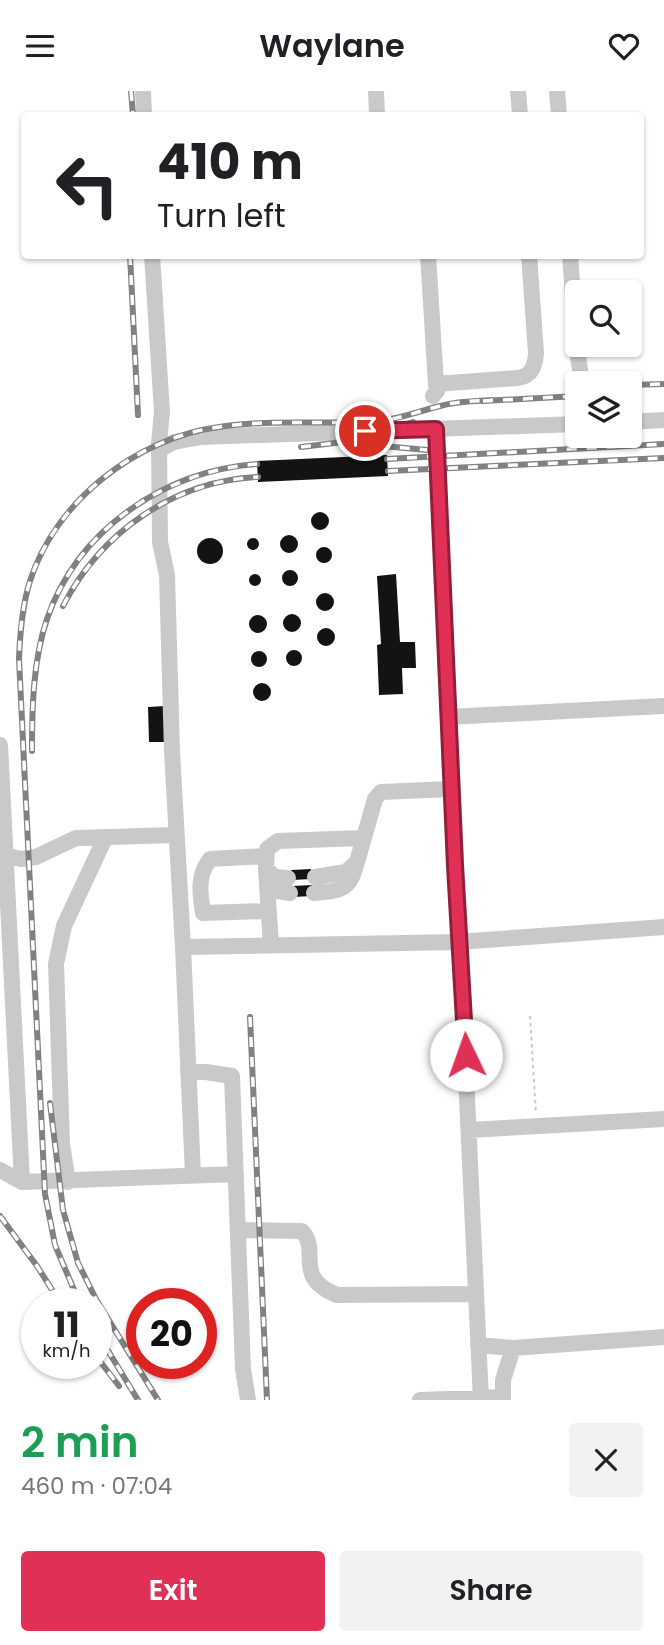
<!DOCTYPE html>
<meta charset="utf-8">
<style>
:root{--surface:#fff;--page:#f2f2f2;--text:#202124;--muted:#757577;--accent:#e13055}
body{margin:0;font-family:Poppins,sans-serif;background:var(--page);color:var(--text);height:100vh;display:flex;flex-direction:column;font-size:26px;white-space:nowrap}
*{box-sizing:border-box;margin:0}
p{font-size:23px;color:var(--muted)}
.icon{flex:none;width:38px;height:38px;fill:none;stroke:currentColor;stroke-width:2;stroke-linecap:round;stroke-linejoin:round}
.map{position:relative;height:1309px;overflow:hidden}
.drawer{display:flex;flex-direction:column;background:var(--surface);flex:1}
.drawer>*{flex:none}
.guide{position:absolute;left:21px;top:21px;width:623px;height:147px;border-radius:7px;box-shadow:0 2px 5px #0004;background:#fff;color:var(--text);overflow:hidden}
.tools{position:absolute;left:565px;top:189px;display:grid;gap:14px}
.tools a{display:grid;place-items:center;width:77px;height:77px;border-radius:7px;background:var(--surface);box-shadow:0 2px 5px #0004;font-size:35px}
.speed{position:absolute;left:21px;top:1197px;display:flex;gap:14px;font-size:35px;font-weight:700;text-align:center}
.speed>*{display:grid;place-content:center;width:91px;height:91px;border-radius:50%;background:var(--surface);box-shadow:0 2px 5px #0004;line-height:1}
.speed small{font-size:18px;font-weight:400}
.speed .limit{border:10px solid #d22;background:#fff;color:#111}
.pin{position:absolute;display:grid;place-items:center;width:60px;height:60px;color:#fff;margin:-30px;border:4px solid #fff;border-radius:50%;box-shadow:0 2px 7px #0007}
.me{position:absolute;width:77px;margin:-38px;rotate:357deg;stroke-linejoin:round;filter:drop-shadow(0 0 5px #0008)}
.turn{display:flex;align-items:center;gap:24px;height:147px;padding:0 21px;font-size:32px}
.turn .icon{width:91px;height:91px;stroke-width:2.5}
.turn b{display:block;font-size:49px;line-height:60px}
.round{display:grid;place-items:center;flex:none;width:74px;height:74px;border-radius:7px;background:var(--page)}
.summary{display:flex;align-items:center;justify-content:space-between;height:119px;padding:0 21px}
h1{font-size:42px;font-weight:600;line-height:52px;color:#1e9e55}
.cta{display:flex;gap:14px;margin-top:auto;padding:14px 21px}
.cta a{flex:1;height:80px;border-radius:7px;background:var(--accent);color:#fff;font-size:28px;font-weight:600;line-height:80px;text-align:center}
.cta a+a{background:var(--page);color:var(--text)}
header{display:flex;justify-content:space-between;align-items:center;height:91px;padding:0 21px;background:var(--surface);font-size:32px;font-weight:600}
.map>svg:first-child{display:block}
.building{fill:#131313}
.lines{fill:none;stroke-linecap:round;stroke-linejoin:round}
.path{stroke:#c9c9c9;stroke-width:2;stroke-dasharray:3.5 3.5;stroke-linecap:butt}
.minor{stroke:#c9c9c9;stroke-width:16}
.rail-casing{stroke:#818181;stroke-width:6}
.rail{stroke:#fff;stroke-width:3.5;stroke-dasharray:10;stroke-linecap:butt}
.route-casing{stroke:#921f37;stroke-width:18}
.route{stroke:#e13055;stroke-width:12}
</style>
<header><svg class="icon" aria-label="menu" viewBox="0 0 24 24"><path d="M4 6h16M4 12h16M4 18h16"/></svg>Waylane<svg class="icon" aria-label="heart" viewBox="0 0 24 24"><path d="M12 20l-8-8c-3-5 5-10 8-4 3-6 11-1 8 4z"/></svg></header>
<div class="map">
<svg width="664" height="1309" viewBox="0 0 664 1309">
<rect width="100%" height="100%" fill="#fff"/>
<path class="building" d="M 387,364 L 388,385 L 258,391 L 257,370 Z
M311 430a9 9 0 1 1 18 0a9 9 0 1 1-18 0Z
M280 453a9 9 0 1 1 18 0a9 9 0 1 1-18 0Z
M197 460a13 13 0 1 1 26 0a13 13 0 1 1-26 0Z
M247 453a6 6 0 1 1 12 0a6 6 0 1 1-12 0Z
M316 464a8 8 0 1 1 16 0a8 8 0 1 1-16 0Z
M282 487a8 8 0 1 1 16 0a8 8 0 1 1-16 0Z
M249 489a6 6 0 1 1 12 0a6 6 0 1 1-12 0Z
M 396,483 L 400,551 L 415,551 L 416,577 L 402,577 L 403,603 L 379,604 L 377,554 L 381,553 L 377,485 Z
M316 511a9 9 0 1 1 18 0a9 9 0 1 1-18 0Z
M283 532a9 9 0 1 1 18 0a9 9 0 1 1-18 0Z
M249 533a9 9 0 1 1 18 0a9 9 0 1 1-18 0Z
M317 546a9 9 0 1 1 18 0a9 9 0 1 1-18 0Z
M286 567a8 8 0 1 1 16 0a8 8 0 1 1-16 0Z
M251 568a8 8 0 1 1 16 0a8 8 0 1 1-16 0Z
M253 601a9 9 0 1 1 18 0a9 9 0 1 1-18 0Z
M 165,615 L 166,651 L 149,651 L 148,616 Z
M 311,778 L 311,788 L 292,789 L 291,779 Z
M 312,794 L 312,805 L 293,806 L 292,795 Z"/>
<g class="lines">
<path class="path" d="M 530,925 L 536,1023"/>
<path class="minor" d="M 143,0 L 144,24
M 376,0 L 377,24
M 518,0 L 520,24
M 557,0 L 559,24
M 152,164 L 162,321 L 159,352 L 160,451 L 167,484 L 172,660 L 183,856 L 458,851 L 664,836
M 428,164 L 436,293
M 570,164 L 577,258 L 582,292
M 433,305 L 437,300 L 436,293 L 518,287 C 532,285 535,275 536,262 L 529,164
M 630,331 L 664,329
M 436,338 L 481,1309
M 159,359 L 174,351 L 201,346 L 578,333
M 448,626 L 664,615
M 0,654 L 22,1091 L 236,1083
M 5,764 L 21,768 L 36,766 L 76,747 L 176,744
M 266,765 L 210,768 C 197,785 200,802 203,822 L 268,820
M 266,778 L 275,786 L 288,787
M 315,786 L 346,781 L 357,771 L 375,708 L 381,701 L 451,698
M 267,794 L 277,800 L 290,802
M 314,802 C 339,800 350,800 356,774
M 271,854 L 266,778 L 267,758 L 278,750 L 363,747
M 183,856 L 193,1084
M 188,981 L 206,981 L 232,985 L 243,1278 L 248,1309
M 469,1039 L 664,1028
M 0,1079 L 22,1091
M 68,1091 L 62,1053 L 56,873 L 64,835 L 105,747
M 239,1139 L 302,1140 C 321,1160 292,1186 337,1204 L 475,1203
M 478,1254 L 513,1257 L 664,1246
M 420,1309 L 503,1306
M 503,1309 L 503,1289 L 513,1257"/>
<g class="rail-casing">
<path id="rail" d="M 131,0 L 133,24
M 130,164 L 138,324
M 630,294 L 664,293
M 483,310 L 578,305
M 360,353 L 427,359
M 301,356 L 351,350 L 413,331
M 387,368 L 664,353
M 388,380 L 664,367
M 63,515 C 101,441 174,390 258,386
M 32,660 C 32,617 33,569 47,528 C 78,438 165,380 257,373
M 250,926 L 267,1309
M 50,1012 L 63,1119 L 78,1172 L 97,1210 L 158,1309
M 0,1125 L 37,1175 L 61,1213
M 80,1213 L 55,1154 L 45,1103 L 19,568 C 20,542 22,515 30,490 C 56,410 136,347 219,336 C 271,328 325,334 378,330 C 400,328 419,320 440,315 C 457,310 475,310 493,309
M 96,1240 L 138,1309
M 96,1265 L 119,1295"/>
</g>
<use href="#rail" class="rail"/>
</g>
<g class="lines">
<g class="route-casing">
<path id="route" d="M 365,340 L 436,338 L 455,775 L 466,964"/>
</g>
<use href="#route" class="route"/>
</g>
</svg>
<div class="tools">
<a><svg class="icon" aria-label="search" viewBox="0 0 24 24"><circle cx="10" cy="10" r="6"/><path d="M15 15l6 6"/></svg></a>
<a><svg class="icon" aria-label="layers" viewBox="0 0 24 24"><path d="M12 4l9 5-9 5-9-5zM3 14l9 5 9-5"/></svg></a>
</div>
<div class="speed"><div>11<small>km/h</small></div><div class="limit">20</div></div>
<div class="pin" style="left:365px;top:340px;background:#d93025"><svg class="icon" aria-label="arrive" viewBox="0 0 24 24"><path d="M6 21V4h12l-3 4 3 4H6"/></svg></div>
<svg class="me" style="left:466px;top:964px" viewBox="-20 -20 40 40"><circle r="19" fill="#fff"/><path d="M0-13L10 11 0 6-10 11z" fill="#e13055"/></svg>
<div class="guide">
<div class="turn"><svg class="icon" aria-label="left" viewBox="0 0 24 24"><path d="M17 20v-9H6M10 6l-5 5 5 5"/></svg><div><b>410 m</b>Turn left</div></div>
</div>
</div>
<section class="drawer">
<div class="summary"><div><h1>2 min</h1><p>460 m · 07:04</p></div><a class="round"><svg class="icon" aria-label="close" viewBox="0 0 24 24"><path d="M6 6l12 12M18 6L6 18"/></svg></a></div>
<div class="cta"><a>Exit</a><a>Share</a></div>
</section>
